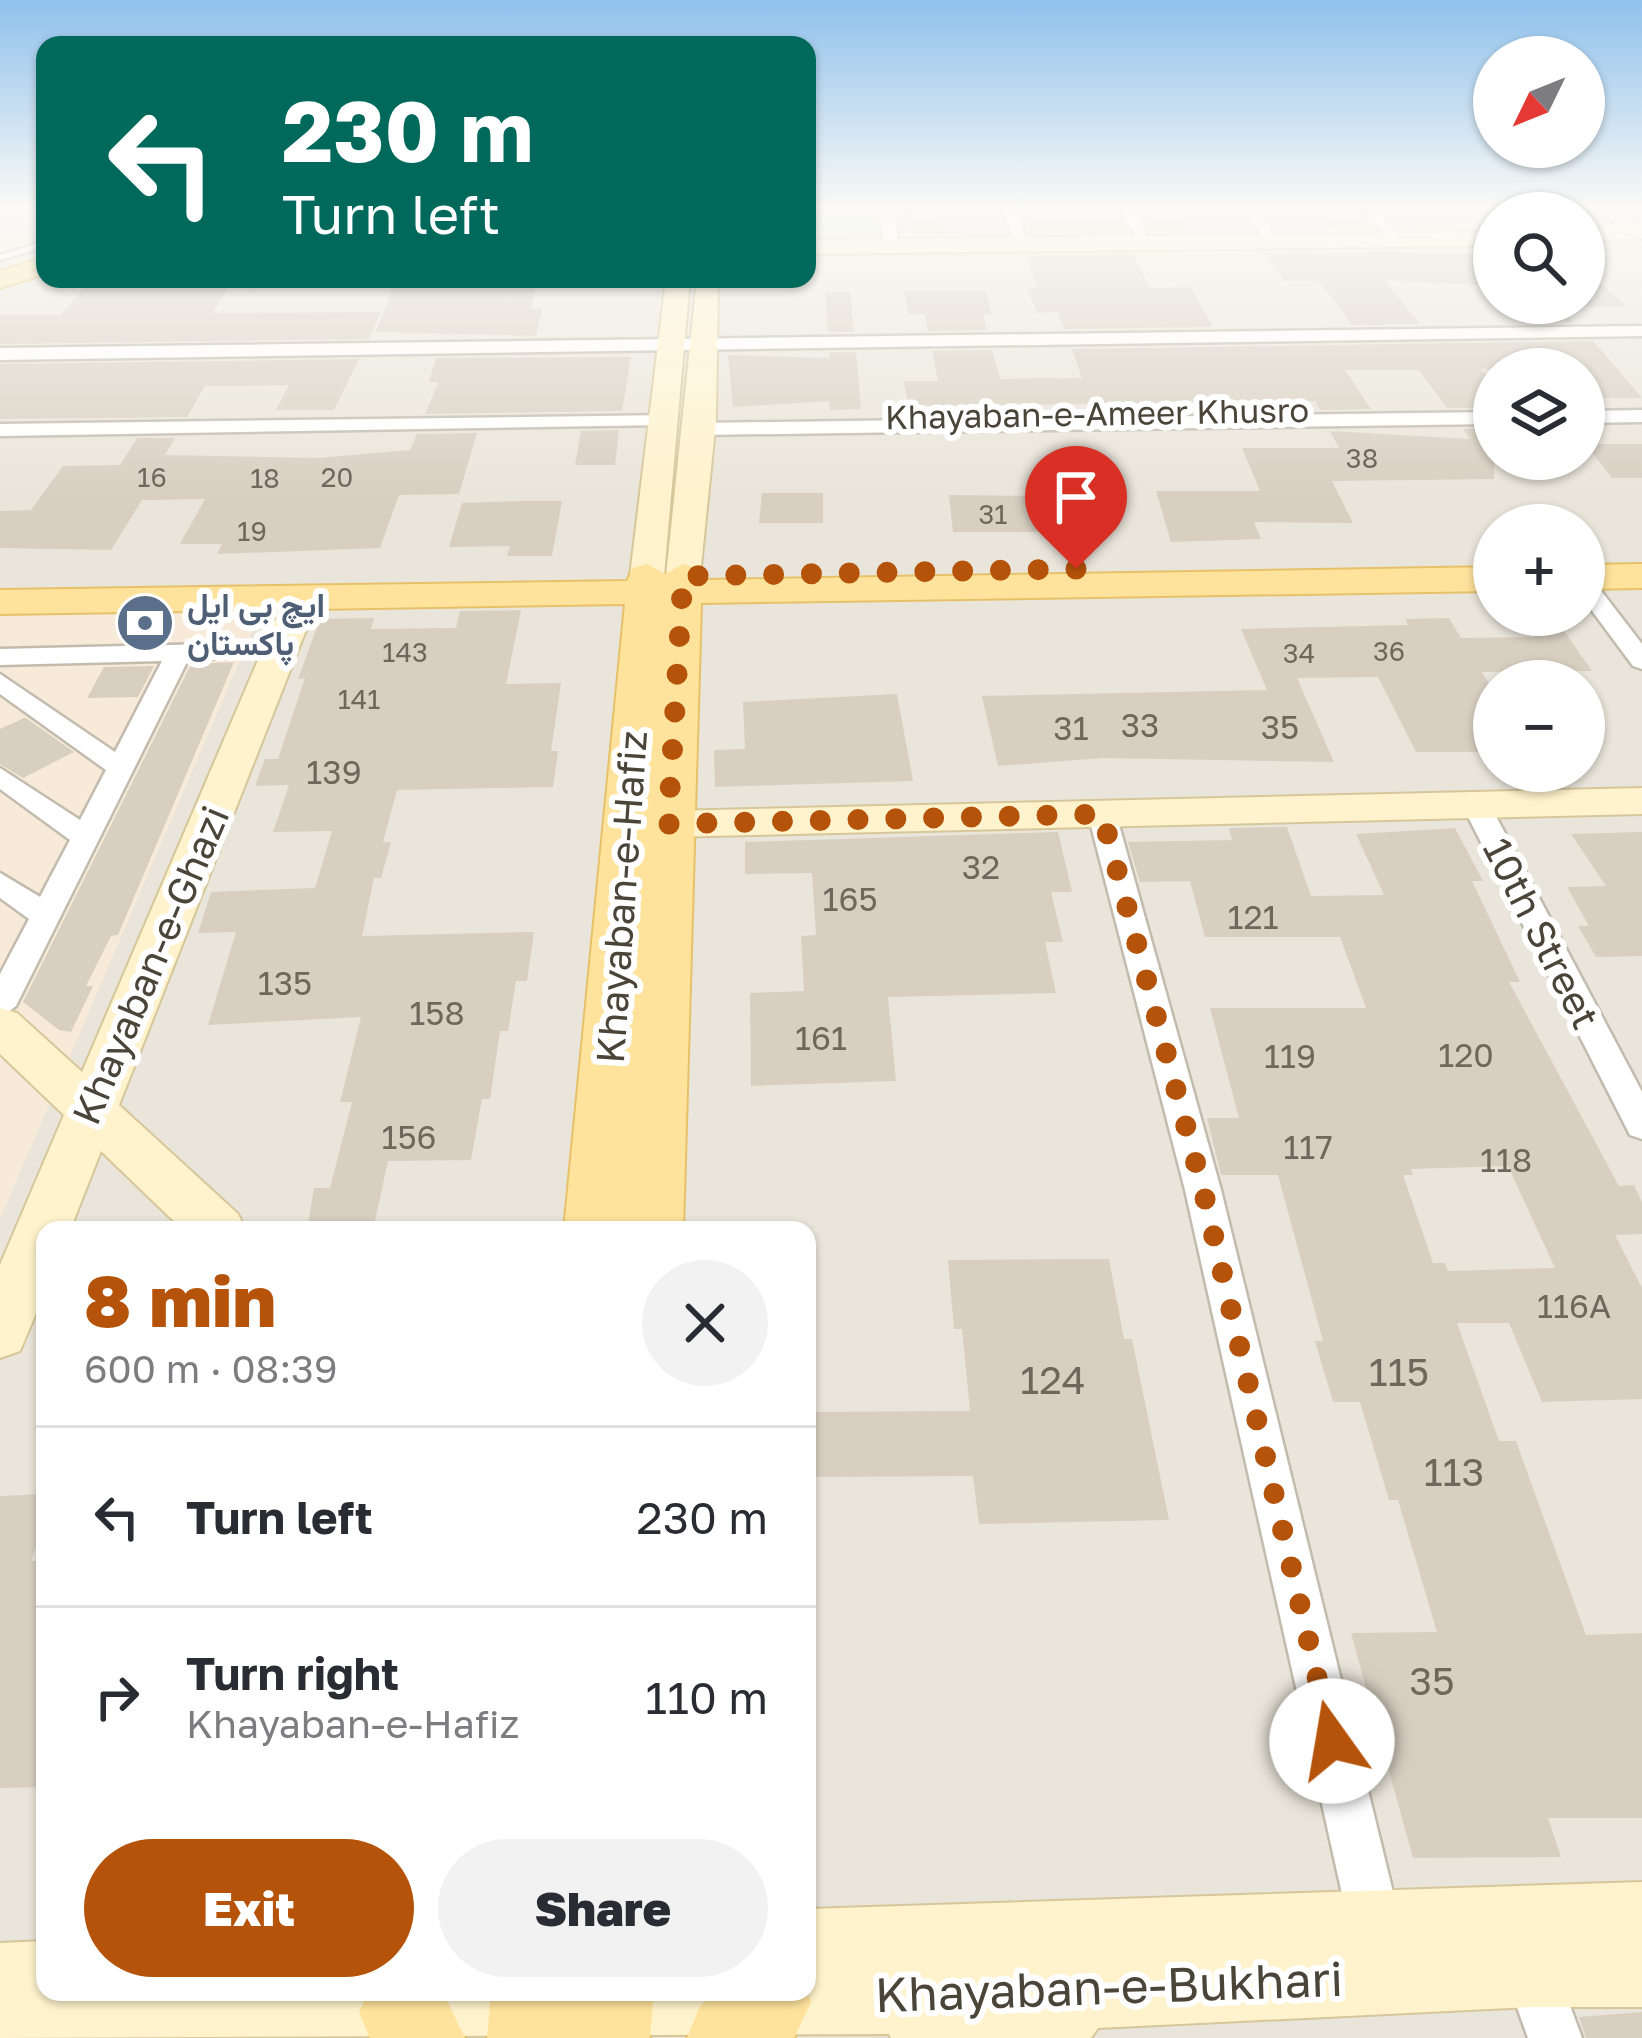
<!DOCTYPE html>
<meta charset="utf-8">
<style>
:root{--surface:#fff;--page:#f2f2f3;--text:#2b2b33;--muted:#7c7c81;--line:#e1e1e2;--accent:#b45309}
body{margin:0;font-family:"Golos Text",Vazirmatn,sans-serif;background:var(--page);color:var(--text);height:100vh;display:flex;flex-direction:column;font-size:45px;white-space:nowrap}
*{box-sizing:border-box;margin:0}
p{font-size:39px;color:var(--muted)}
.icon{flex:none;width:66px;height:66px;fill:none;stroke:currentColor;stroke-width:2;stroke-linecap:round;stroke-linejoin:round}
.map{position:relative;flex:1;overflow:hidden}
.side{position:absolute;left:36px;top:1221px;width:780px;height:780px;display:flex;flex-direction:column;background:var(--surface);border-radius:24px;box-shadow:0 3px 9px #0004}
.side>*{flex:none}
.banner{position:absolute;left:36px;top:36px;width:780px;height:252px;border-radius:24px;box-shadow:0 3px 9px #0004;background:#00695c;color:#fff;overflow:hidden}
.needle{width:78px;rotate:227deg}
.controls{position:absolute;left:1473px;top:36px;display:grid;gap:24px}
.controls a{display:grid;place-items:center;width:132px;height:132px;border-radius:50%;background:var(--surface);box-shadow:0 3px 9px #0004;font-size:60px}
.pin{position:absolute;display:grid;place-items:center;width:102px;height:102px;color:#fff;margin:-123px -51px;border-radius:50% 50% 50% 0;rotate:-45deg;box-shadow:0 0 12px #0007}
.pin .icon{rotate:45deg}
.me{position:absolute;width:132px;margin:-66px;rotate:347deg;stroke-linejoin:round;filter:drop-shadow(0 0 9px #0008)}
.turn{display:flex;align-items:center;gap:42px;height:252px;padding:0 48px;font-size:54px}
.turn .icon{width:156px;height:156px;stroke-width:2.5}
.turn b{display:block;font-size:84px;line-height:102px}
.round{display:grid;place-items:center;flex:none;width:126px;height:126px;border-radius:63px;background:var(--page)}
.head{display:flex;align-items:center;justify-content:space-between;height:204px;padding:0 48px}
h1{font-size:72px;font-weight:800;line-height:90px;color:var(--accent)}
.cta{display:flex;gap:24px;margin-top:auto;padding:24px 48px}
.cta a{flex:1;height:138px;border-radius:72px;background:var(--accent);color:#fff;font-size:48px;font-weight:800;line-height:138px;text-align:center}
.cta a+a{background:var(--page);color:var(--text)}
ul{padding:0;list-style:none}
li{display:flex;align-items:center;gap:36px;height:180px;padding:0 48px;border-top:3px solid var(--line)}
li div{flex:1}
li b{display:block;font-size:45px}
li em{font-style:normal}
.map>svg:first-child{display:block}
.residential{fill:#eae5da;fill-rule:evenodd}
.commercial{fill:#f7ead8}
.green{fill:#d2eab5}
.building{fill:#d8cfc1;fill-rule:evenodd}
.lines{fill:none;stroke-linecap:round;stroke-linejoin:round}
.lane-casing{stroke:#c2bbae;stroke-width:5}
.street-casing{stroke:#c2bbae;stroke-width:5}
.secondary-casing{stroke:#d6c79b;stroke-width:4}
.primary-casing{stroke:#e6c16a;stroke-width:4}
.lane{fill:#fff;fill-rule:evenodd}
.street{fill:#fff;fill-rule:evenodd}
.secondary{fill:#fff3cd;fill-rule:evenodd}
.primary{fill:#ffe39c;fill-rule:evenodd}
.route{stroke:#b45309;stroke-width:21;stroke-dasharray:0 37.8}
.labels{text-anchor:middle;dominant-baseline:central;stroke-width:12;stroke-linejoin:round;paint-order:stroke}
.far-number-label{font-size:27px;fill:#6e675b}
.far-street-label{font-size:33px;fill:#4b4439;stroke:#fff}
.far-service-label{font-size:33px;font-weight:bold;fill:#4e5e75;stroke:#fff;text-anchor:start}
.number-label{font-size:33px;fill:#6e675b}
.street-label{font-size:39px;fill:#4b4439;stroke:#fff}
.near-number-label{font-size:39px;fill:#6e675b}
.near-street-label{font-size:48px;fill:#4b4439;stroke:#fff}
</style>
<div class="map">
<svg width="1642" height="2038" viewBox="0 0 1642 2038">
<rect width="100%" height="100%" fill="#f6f3ec"/>
<path class="residential" d="M 0,210 L 45,210 L 45,279 L 807,279 L 807,210 L 1642,210 L 1642,2038 L 0,2038 ZM 1494,213 L 1584,213 L 1584,303 L 1494,303 ZM 1494,369 L 1584,369 L 1584,459 L 1494,459 ZM 1494,525 L 1584,525 L 1584,615 L 1494,615 ZM 1494,681 L 1584,681 L 1584,771 L 1494,771 ZM 45,1230 L 807,1230 L 807,1992 L 45,1992 Z"/>
<path class="commercial" d="M 264,604 L 0,1219 L 0,609 Z"/>
<path class="green" d="M 807,210 L 879,210 L 883,238 L 807,238 Z"/>
<path class="building" d="M 907,210 L 941,213 L 946,234 L 912,234 Z
M 1026,210 L 1116,210 L 1127,232 L 1029,233 Z
M 1141,210 L 1177,210 L 1191,231 L 1151,232 Z
M 1315,210 L 1352,210 L 1368,229 L 1331,229 Z
M 1388,252 L 1494,255 L 1494,286 L 1384,280 L 1420,324 L 1352,325 L 1319,281 L 1284,281 L 1265,253 Z
M 1134,255 L 1150,288 L 1191,287 L 1213,327 L 1064,329 L 1058,312 L 1037,313 L 1027,289 L 1038,288 L 1026,256 Z
M 538,279 L 531,309 L 542,309 L 536,336 L 376,332 L 396,280 Z
M 1584,282 L 1599,282 L 1626,306 L 1584,307 Z
M 231,283 L 213,313 L 381,312 L 369,339 L 0,344 L 0,315 L 61,315 L 86,285 Z
M 904,291 L 986,291 L 992,314 L 983,314 L 987,330 L 928,331 L 925,314 L 908,314 Z
M 825,292 L 850,292 L 854,332 L 828,332 Z
M 1504,303 L 1555,303 L 1574,322 L 1523,323 Z
M 1593,341 L 1642,398 L 1584,398 L 1584,368 L 1481,369 L 1494,385 L 1494,408 L 1447,408 L 1419,370 L 1345,370 L 1371,409 L 1320,410 L 1315,401 L 908,406 L 904,381 L 938,381 L 932,351 L 992,350 L 1000,379 L 1082,378 L 1072,349 Z
M 830,352 L 856,352 L 861,409 L 830,410 L 829,401 L 733,407 L 728,355 L 830,358 Z
M 631,357 L 622,411 L 425,414 L 439,382 L 429,382 L 436,358 Z
M 359,359 L 334,410 L 276,410 L 289,385 L 205,386 L 187,417 L 0,419 L 0,364 Z
M 1494,428 L 1494,479 L 1332,481 L 1353,523 L 1254,522 L 1261,539 L 1171,542 L 1156,491 L 1260,491 L 1242,448 L 1339,448 L 1330,431 L 1470,439 L 1463,429 Z
M 619,430 L 615,465 L 575,465 L 581,431 Z
M 477,433 L 459,494 L 399,495 L 380,548 L 217,554 L 222,544 L 180,544 L 205,499 L 142,500 L 111,550 L 0,548 L 0,511 L 31,510 L 63,466 L 120,465 L 137,438 L 175,438 L 165,455 L 318,458 L 410,450 L 417,434 Z
M 1585,444 L 1642,444 L 1642,478 L 1612,478 Z
M 762,493 L 823,493 L 823,523 L 759,523 Z
M 949,495 L 1032,496 L 1038,532 L 953,532 Z
M 520,501 L 562,501 L 552,556 L 507,556 L 510,546 L 449,547 L 462,503 Z
M 521,610 L 506,684 L 561,683 L 551,751 L 558,751 L 553,787 L 397,790 L 383,842 L 391,842 L 381,878 L 374,878 L 362,936 L 534,932 L 527,981 L 516,981 L 508,1031 L 500,1031 L 490,1099 L 482,1099 L 471,1160 L 388,1161 L 373,1230 L 307,1230 L 314,1188 L 330,1188 L 352,1102 L 340,1102 L 361,1017 L 208,1025 L 236,932 L 198,933 L 211,892 L 315,888 L 332,831 L 273,832 L 289,785 L 255,786 L 265,759 L 278,759 L 305,678 L 298,679 L 320,619 L 374,618 L 371,629 L 456,628 L 460,611 Z
M 1520,615 L 1553,615 L 1592,671 L 1482,672 L 1494,692 L 1494,752 L 1416,752 L 1378,677 L 1297,678 L 1334,762 L 1103,758 L 998,766 L 982,696 L 1267,690 L 1241,629 L 1408,625 L 1405,619 L 1449,618 L 1461,638 L 1535,637 Z
M 234,662 L 118,935 L 111,936 L 86,986 L 93,986 L 71,1032 L 59,1030 L 23,1002 L 191,664 Z
M 154,666 L 138,697 L 87,698 L 104,667 Z
M 897,694 L 913,781 L 715,787 L 714,750 L 745,749 L 743,702 Z
M 24,718 L 26,718 L 74,752 L 23,778 L 0,764 L 0,729 Z
M 1287,827 L 1311,896 L 1384,895 L 1356,834 L 1455,828 L 1483,881 L 1472,881 L 1520,982 L 1509,982 L 1619,1186 L 1634,1185 L 1642,1202 L 1642,1234 L 1615,1235 L 1642,1288 L 1642,1399 L 1542,1402 L 1509,1323 L 1457,1323 L 1499,1441 L 1516,1441 L 1586,1635 L 1642,1633 L 1642,1818 L 1548,1818 L 1561,1857 L 1413,1858 L 1351,1633 L 1437,1632 L 1398,1500 L 1389,1500 L 1360,1402 L 1333,1402 L 1315,1341 L 1323,1341 L 1278,1175 L 1221,1175 L 1207,1118 L 1239,1118 L 1210,1008 L 1366,1008 L 1340,937 L 1205,937 L 1190,881 L 1140,882 L 1128,842 L 1232,840 L 1229,828 ZM 1508,1166 L 1555,1268 L 1448,1271 L 1445,1263 L 1433,1263 L 1403,1175 L 1413,1175 L 1411,1169 Z
M 1058,832 L 1072,892 L 1051,892 L 1063,942 L 1045,942 L 1056,993 L 888,997 L 896,1081 L 751,1086 L 750,993 L 804,991 L 801,936 L 816,935 L 812,873 L 745,874 L 745,842 Z
M 1642,832 L 1642,956 L 1596,957 L 1578,926 L 1589,926 L 1567,887 L 1606,886 L 1571,834 Z
M 1109,1259 L 1124,1339 L 1132,1339 L 1169,1520 L 979,1524 L 973,1476 L 807,1477 L 807,1412 L 970,1411 L 962,1329 L 954,1329 L 948,1260 Z
M 45,1494 L 45,1521 L 31,1561 L 45,1561 L 45,1787 L 0,1788 L 0,1496 Z
M 1642,2012 L 1642,2038 L 1586,2038 L 1579,2017 Z"/>
<g class="lines">
<g class="lane-casing">
<path id="lane" d="M 42,242 L 45,242 L 45,247 L 0,260 L 0,255 Z"/>
</g>
<g class="street-casing">
<path id="street" d="M 879,210 L 895,210 L 898,244 L 884,241 Z
M 1002,210 L 1018,210 L 1027,243 L 1015,243 Z
M 1120,210 L 1136,210 L 1150,241 L 1138,241 Z
M 1244,210 L 1260,210 L 1277,240 L 1265,240 Z
M 1364,210 L 1380,210 L 1400,239 L 1388,239 Z
M 1483,210 L 1500,210 L 1502,213 L 1494,218 Z
M 1601,210 L 1618,210 L 1642,235 L 1630,235 Z
M 1642,326 L 1642,336 L 0,360 L 0,348 Z
M 1642,410 L 1642,422 L 1584,423 L 1584,411 Z
M 1494,412 L 1494,424 L 699,435 L 689,429 L 699,423 Z
M 670,415 L 670,423 L 663,425 L 0,436 L 0,424 Z
M 1584,577 L 1592,579 L 1642,644 L 1642,669 L 1633,666 L 1584,600 Z
M 254,643 L 267,651 L 263,656 L 188,660 L 16,1006 L 0,1018 L 0,974 L 29,919 L 0,898 L 0,873 L 40,897 L 70,840 L 0,789 L 0,768 L 80,820 L 106,770 L 0,694 L 0,674 L 115,752 L 162,661 L 0,665 L 0,649 Z
M 1476,796 L 1490,805 L 1642,1092 L 1642,1139 L 1630,1135 L 1462,805 Z
M 1102,805 L 1116,814 L 1221,1190 L 1401,1925 L 1394,1944 L 1375,1951 L 1356,1944 L 1349,1925 L 1185,1190 L 1088,814 Z
M 1530,1941 L 1549,1949 L 1582,2038 L 1528,2038 L 1503,1968 L 1511,1949 Z"/>
</g>
<g class="secondary-casing">
<path id="secondary" d="M 1642,225 L 1642,239 L 1584,240 L 1584,226 Z
M 1494,232 L 1494,246 L 807,254 L 807,240 Z
M 666,279 L 690,279 L 664,576 L 647,586 L 630,576 Z
M 697,279 L 718,284 L 716,419 L 700,576 L 683,586 L 666,576 Z
M 302,587 L 319,597 L 119,1105 L 238,1214 L 246,1230 L 183,1230 L 101,1151 L 70,1230 L 45,1230 L 45,1292 L 20,1351 L 0,1358 L 0,1265 L 64,1115 L 0,1054 L 0,1008 L 17,1013 L 82,1072 L 285,597 Z
M 1642,788 L 1642,814 L 668,837 L 653,833 L 647,824 L 653,815 L 668,811 Z
M 1642,1882 L 1642,2007 L 1530,2007 L 1098,2028 L 1091,2038 L 891,2038 L 889,2034 L 0,2038 L 0,1943 L 45,1941 L 45,1992 L 807,1992 L 807,1909 Z"/>
</g>
<g class="primary-casing">
<path id="primary" d="M 45,257 L 45,274 L 0,288 L 0,271 Z
M 647,564 L 665,574 L 683,564 L 697,568 L 702,580 L 1494,567 L 1494,591 L 701,603 L 683,1230 L 564,1230 L 625,604 L 0,614 L 0,590 L 627,581 L 633,568 Z
M 1642,564 L 1642,588 L 1584,589 L 1584,565 Z
M 807,1991 L 811,2002 L 794,2038 L 687,2038 L 700,2006 L 714,1992 Z
M 368,1992 L 443,1992 L 465,2038 L 370,2038 L 359,2012 Z
M 491,1992 L 654,1992 L 650,2038 L 487,2038 Z"/>
</g>
<use href="#lane" class="lane"/>
<use href="#street" class="street"/>
<use href="#secondary" class="secondary"/>
<use href="#primary" class="primary"/>
</g>
<linearGradient id="sky" x2="0" y2="1"><stop stop-color="#8fc1ec"/><stop offset="0.42" stop-color="#fbfaf6"/><stop offset="1" stop-color="#fbfaf6" stop-opacity="0"/></linearGradient>
<rect width="1642" height="495" fill="url(#sky)"/>
<g class="lines">
<path class="route" d="M 1076,569 L 683,576 L 668,824 L 1102,814 L 1203,1190 L 1332,1741"/>
</g>
<defs>
<g id="bank-disc" transform="scale(3)"><circle r="9.5" fill="#5c6f8a" stroke="#fff"/><path d="M-6-4H6V4H-6ZM0-2.3a2.3 2.3 0 1 0 0 4.6a2.3 2.3 0 1 0 0-4.6Z" fill="#fff"/></g>
</defs>
<g fill-rule="evenodd">
<use href="#bank-disc" x="145" y="623"/>
</g>
<g class="labels">
<g class="far-number-label">
<text x="1362" y="458">38</text>
<text x="152" y="477">16</text>
<text x="337" y="477">20</text>
<text x="265" y="478">18</text>
<text x="993" y="514">31</text>
<text x="252" y="531">19</text>
<text x="1389" y="651">36</text>
<text x="405" y="652">143</text>
<text x="1299" y="653">34</text>
<text x="359" y="699">141</text>
</g>
<g class="far-street-label">
<text transform="translate(1097 413) rotate(-1)">Khayaban-e-Ameer Khusro</text>
</g>
<g class="far-service-label">
<text x="187" y="604">ایچ بی ایل<tspan x="187" dy="38">پاکستان</tspan></text>
</g>
<g class="number-label">
<text x="1140" y="724">33</text>
<text x="1280" y="726">35</text>
<text x="1071" y="727">31</text>
<text x="334" y="771">139</text>
<text x="981" y="866">32</text>
<text x="850" y="898">165</text>
<text x="1253" y="916">121</text>
<text x="285" y="982">135</text>
<text x="437" y="1012">158</text>
<text x="821" y="1037">161</text>
<text x="1466" y="1054">120</text>
<text x="1290" y="1055">119</text>
<text x="409" y="1136">156</text>
<text x="1308" y="1146">117</text>
<text x="1506" y="1159">118</text>
<text x="1574" y="1305">116A</text>
</g>
<g class="street-label">
<text transform="translate(621 897) rotate(-86)">Khayaban-e-Hafiz</text>
<text transform="translate(1542 933) rotate(63)">10th Street</text>
<text transform="translate(150 965) rotate(-67)">Khayaban-e-Ghazi</text>
</g>
<g class="near-number-label">
<text x="1399" y="1371">115</text>
<text x="1053" y="1379">124</text>
<text x="1454" y="1471">113</text>
<text x="1432" y="1680">35</text>
</g>
<g class="near-street-label">
<text transform="translate(1109 1986) rotate(-2)">Khayaban-e-Bukhari</text>
</g>
</g>
</svg>
<div class="controls">
<a><svg class="needle" viewBox="-14 -14 28 28"><path d="M0-13l5 13h-10z" fill="#e53935"/><path d="M0 13l5-13h-10z" fill="#7c7c81"/></svg></a>
<a><svg class="icon" aria-label="search" viewBox="0 0 24 24"><circle cx="10" cy="10" r="6"/><path d="M15 15l6 6"/></svg></a>
<a><svg class="icon" aria-label="layers" viewBox="0 0 24 24"><path d="M12 4l9 5-9 5-9-5zM3 14l9 5 9-5"/></svg></a>
<a>+</a>
<a>−</a>
</div>
<div class="pin" style="left:1076px;top:569px;background:#d93025"><svg class="icon" aria-label="arrive" viewBox="0 0 24 24"><path d="M6 21V4h12l-3 4 3 4H6"/></svg></div>
<svg class="me" style="left:1332px;top:1741px" viewBox="-20 -20 40 40"><circle r="19" fill="#fff"/><path d="M0-13L10 11 0 6-10 11z" fill="#b45309"/></svg>
<div class="banner">
<div class="turn"><svg class="icon" aria-label="left" viewBox="0 0 24 24"><path d="M17 20v-9H6M10 6l-5 5 5 5"/></svg><div><b>230 m</b>Turn left</div></div>
</div>
<section class="side">
<div class="head"><div><h1>8 min</h1><p>600 m · 08:39</p></div><a class="round"><svg class="icon" aria-label="close" viewBox="0 0 24 24"><path d="M6 6l12 12M18 6L6 18"/></svg></a></div>
<ul>
<li><svg class="icon" aria-label="left" viewBox="0 0 24 24"><path d="M17 20v-9H6M10 6l-5 5 5 5"/></svg><div><b>Turn left</b></div><em>230 m</em></li>
<li><svg class="icon" aria-label="right" viewBox="0 0 24 24"><path d="M7 20v-9h11M14 6l5 5-5 5"/></svg><div><b>Turn right</b><p>Khayaban-e-Hafiz</p></div><em>110 m</em></li>
</ul>
<div class="cta"><a>Exit</a><a>Share</a></div>
</section>
</div>
